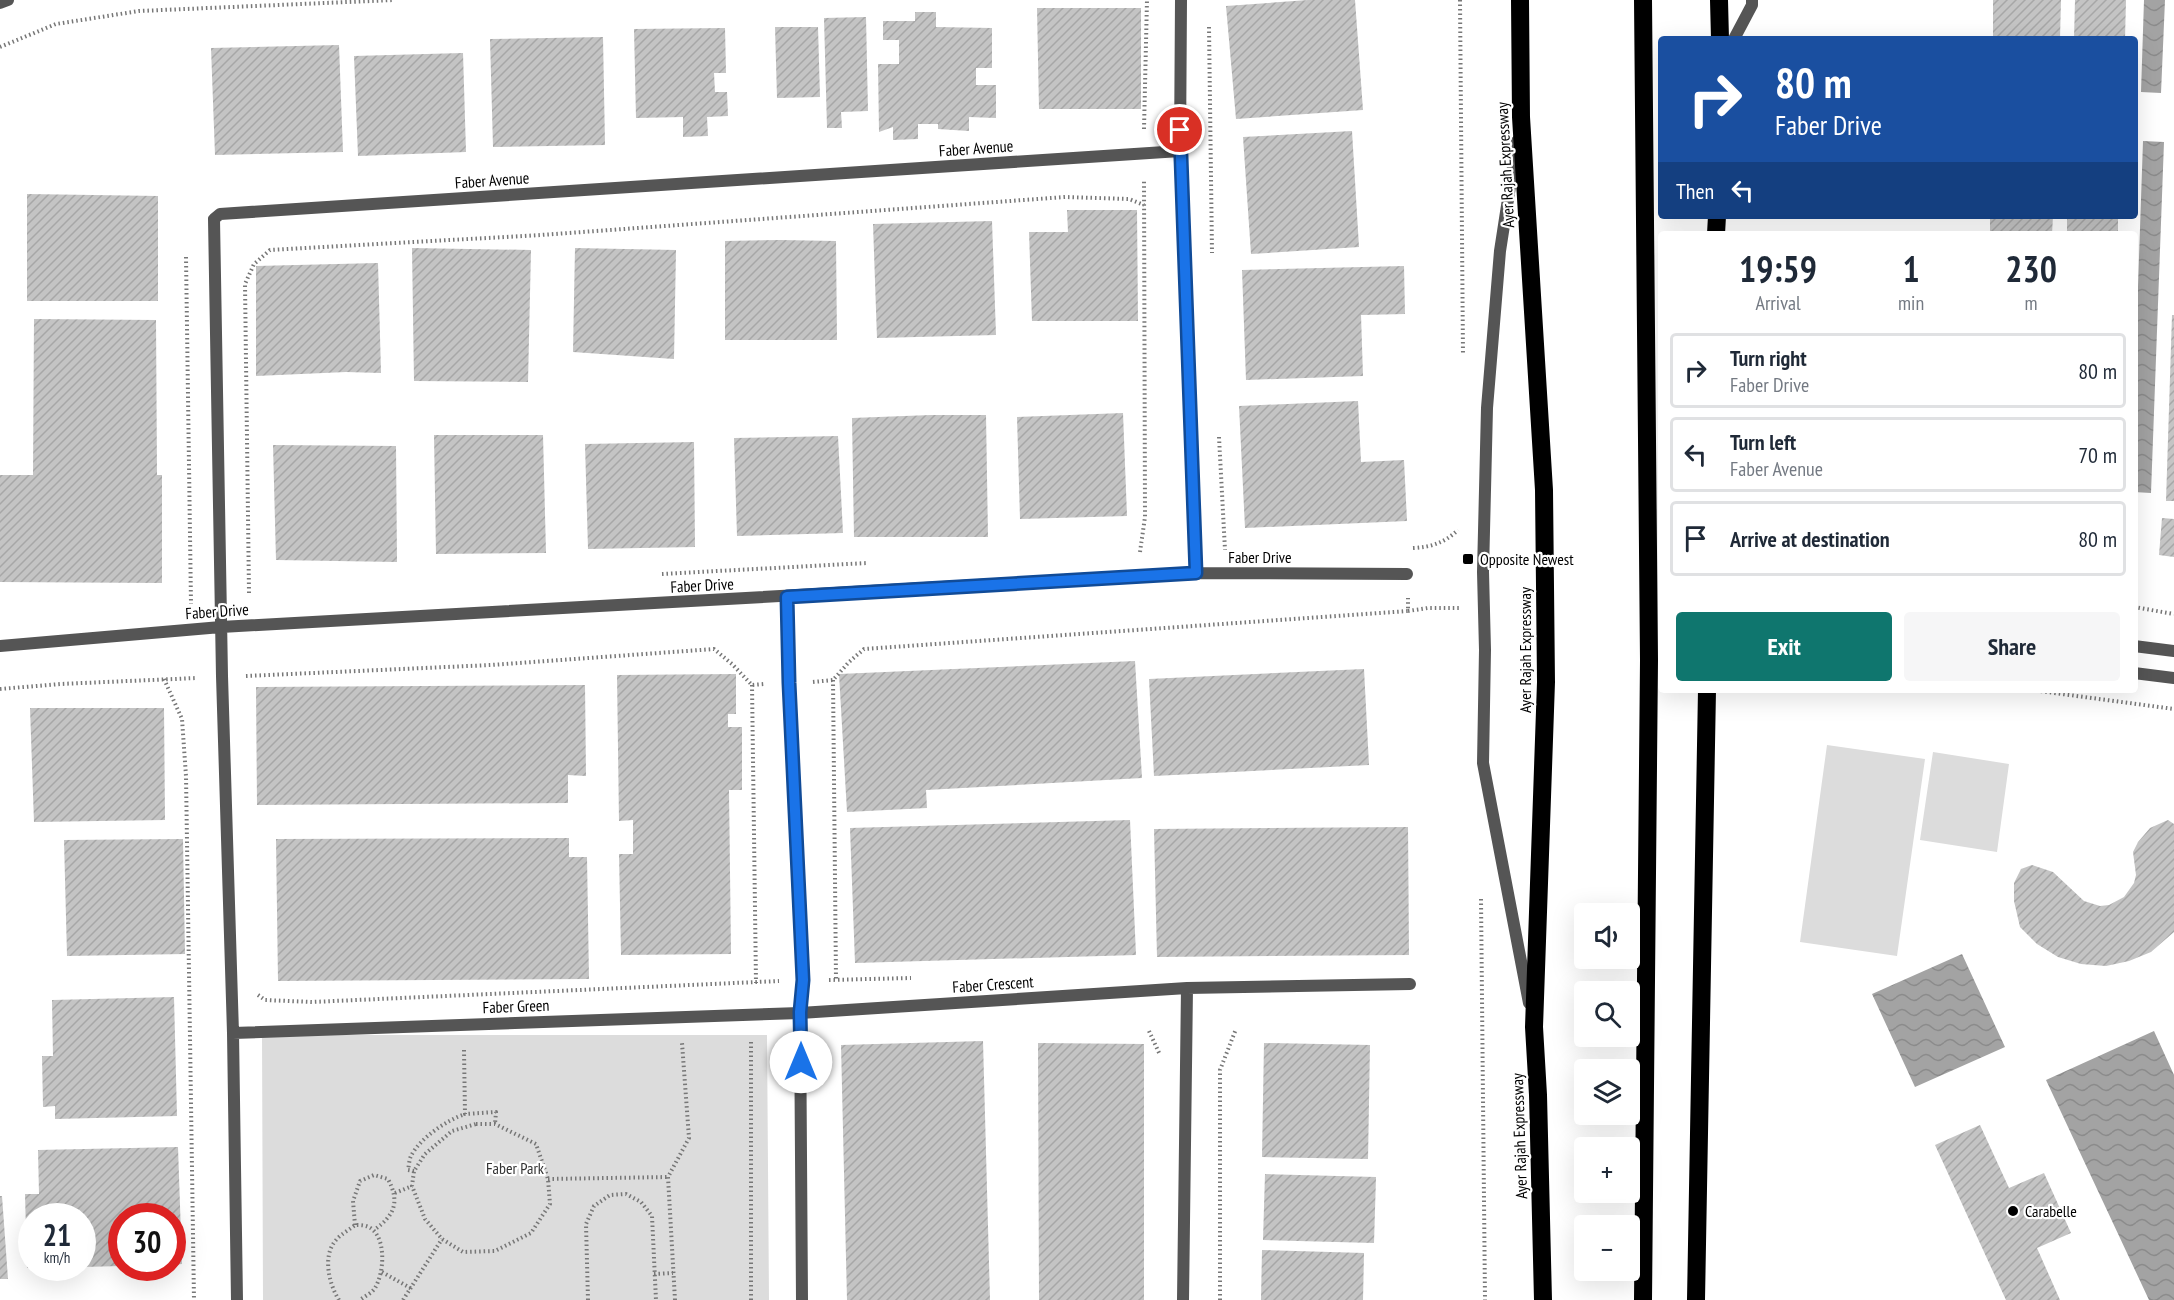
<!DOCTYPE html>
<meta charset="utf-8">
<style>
:root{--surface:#fff;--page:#f6f6f7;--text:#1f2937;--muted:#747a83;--line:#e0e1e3;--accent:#0f766e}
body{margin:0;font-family:"PT Sans Narrow",sans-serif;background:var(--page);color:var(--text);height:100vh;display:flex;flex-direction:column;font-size:22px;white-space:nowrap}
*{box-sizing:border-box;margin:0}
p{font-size:20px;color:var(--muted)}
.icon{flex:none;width:33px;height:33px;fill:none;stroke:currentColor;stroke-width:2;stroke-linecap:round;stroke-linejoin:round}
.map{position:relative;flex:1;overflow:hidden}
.drawer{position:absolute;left:1658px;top:231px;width:480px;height:462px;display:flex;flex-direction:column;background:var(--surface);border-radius:6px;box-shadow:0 6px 24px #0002}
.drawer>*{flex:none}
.hud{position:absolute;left:1658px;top:36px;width:480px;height:183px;border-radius:6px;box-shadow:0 6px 24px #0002;background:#1a4fa0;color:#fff;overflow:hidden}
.controls{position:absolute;left:1574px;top:903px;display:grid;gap:12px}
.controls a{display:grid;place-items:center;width:66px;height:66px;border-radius:6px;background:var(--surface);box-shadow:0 6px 24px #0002;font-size:30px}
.speed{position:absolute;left:18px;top:1203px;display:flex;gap:12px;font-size:30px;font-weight:700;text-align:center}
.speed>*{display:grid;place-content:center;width:78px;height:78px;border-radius:50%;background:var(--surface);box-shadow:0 6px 24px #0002;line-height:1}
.speed small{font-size:15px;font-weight:400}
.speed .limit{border:9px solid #d22;background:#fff;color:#111}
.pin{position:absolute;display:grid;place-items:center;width:51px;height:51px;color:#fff;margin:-26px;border:3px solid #fff;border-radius:50%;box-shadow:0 2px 6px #0007}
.me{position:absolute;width:66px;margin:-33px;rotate:0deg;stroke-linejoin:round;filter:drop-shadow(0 0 4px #0008)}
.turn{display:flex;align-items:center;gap:21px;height:126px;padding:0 18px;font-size:27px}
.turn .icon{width:78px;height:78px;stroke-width:2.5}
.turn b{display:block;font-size:42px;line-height:51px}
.then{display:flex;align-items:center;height:57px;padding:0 18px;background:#0003;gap:12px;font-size:22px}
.eta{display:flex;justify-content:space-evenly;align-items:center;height:102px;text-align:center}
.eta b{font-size:36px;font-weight:600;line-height:42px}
.cta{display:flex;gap:12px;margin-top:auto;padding:12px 18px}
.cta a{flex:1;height:69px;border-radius:6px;background:var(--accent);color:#fff;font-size:24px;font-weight:600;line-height:69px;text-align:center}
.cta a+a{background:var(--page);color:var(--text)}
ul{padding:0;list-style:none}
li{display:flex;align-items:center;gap:18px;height:75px;margin:0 12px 9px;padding:0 6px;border:3px solid var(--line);border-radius:6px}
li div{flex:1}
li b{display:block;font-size:22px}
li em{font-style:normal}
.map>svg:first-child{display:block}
.green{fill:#dcdcdc}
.water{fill:url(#water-waves)}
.building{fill:url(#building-hatch)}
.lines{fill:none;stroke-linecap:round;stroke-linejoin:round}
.path{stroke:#777;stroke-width:4;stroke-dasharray:1.5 3;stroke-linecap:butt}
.service{stroke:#555;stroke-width:12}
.minor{stroke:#555;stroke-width:12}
.tertiary{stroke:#555;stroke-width:12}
.motorway{stroke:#000;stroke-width:18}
.route-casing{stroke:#114b97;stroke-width:15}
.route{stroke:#1a73e8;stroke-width:10}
.poi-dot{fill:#000;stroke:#fff;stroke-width:2}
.labels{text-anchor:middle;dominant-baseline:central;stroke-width:4.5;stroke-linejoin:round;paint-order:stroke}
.street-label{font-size:16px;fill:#000;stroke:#fff}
.poi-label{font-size:16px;fill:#000;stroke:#fff;text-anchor:start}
.park-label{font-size:16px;fill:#333;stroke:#fff}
</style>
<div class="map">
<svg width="2174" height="1300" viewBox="0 0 2174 1300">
<defs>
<pattern id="water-waves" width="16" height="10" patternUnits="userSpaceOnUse" patternTransform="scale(1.5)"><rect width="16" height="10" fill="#a3a3a3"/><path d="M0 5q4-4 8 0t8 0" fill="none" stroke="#8b8b8b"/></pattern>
<pattern id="building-hatch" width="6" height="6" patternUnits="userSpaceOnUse" patternTransform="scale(1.5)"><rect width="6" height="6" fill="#c4c4c4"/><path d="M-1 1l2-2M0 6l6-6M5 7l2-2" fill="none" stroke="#a7a7a7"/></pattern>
</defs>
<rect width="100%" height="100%" fill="#fff"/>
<path class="green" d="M 1827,745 L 1925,759 L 1897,956 L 1800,942 Z
M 1933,752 L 2009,764 L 1997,852 L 1920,840 Z
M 262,1035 L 767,1035 L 769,1300 L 263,1300 Z"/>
<path class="water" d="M 2144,0 L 2165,0 L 2161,93 L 2141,92 Z
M 2143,141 L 2164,142 L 2151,493 L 2134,492 L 2135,374 Z
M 1962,954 L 2005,1047 L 1915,1087 L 1872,994 Z
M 2154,1031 L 2174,1075 L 2174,1300 L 2149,1300 L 2046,1080 Z"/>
<path class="building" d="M 1308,0 L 1355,0 L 1363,110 L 1236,119 L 1226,6 Z
M 1993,0 L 2061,0 L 2060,39 L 1993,39 Z
M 2075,0 L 2126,0 L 2125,39 L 2074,39 Z
M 1037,8 L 1141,8 L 1141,109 L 1039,109 Z
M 915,12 L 936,12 L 936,27 L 992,28 L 992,68 L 976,68 L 976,85 L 996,85 L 996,118 L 969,117 L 969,131 L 938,129 L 938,124 L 918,124 L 918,139 L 893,140 L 893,127 L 879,132 L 878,64 L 899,64 L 899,40 L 883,40 L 883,21 L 915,21 Z
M 866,17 L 868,111 L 841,112 L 842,128 L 827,128 L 824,18 Z
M 775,27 L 818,27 L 820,97 L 777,98 Z
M 725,28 L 726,73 L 714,73 L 715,92 L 727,92 L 728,116 L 707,117 L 708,136 L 683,137 L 683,117 L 636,118 L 634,29 Z
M 603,37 L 605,145 L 493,147 L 490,39 Z
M 339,45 L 343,152 L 215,155 L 211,48 Z
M 463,53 L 466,152 L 358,156 L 354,56 Z
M 1352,131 L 1359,247 L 1251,254 L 1243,137 Z
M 27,194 L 158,196 L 158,301 L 27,301 Z
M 1067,210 L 1137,210 L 1138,321 L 1032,321 L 1029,232 L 1068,232 Z
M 1990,216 L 2053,216 L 2052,234 L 1990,234 Z
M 2067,216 L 2118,216 L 2118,234 L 2067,234 Z
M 992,221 L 996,335 L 877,338 L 873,224 Z
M 780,240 L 836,241 L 837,340 L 725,340 L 725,241 Z
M 412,248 L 531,250 L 528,382 L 414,381 Z
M 575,248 L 676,250 L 674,359 L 573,352 Z
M 378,263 L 381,373 L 346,372 L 256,376 L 256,266 Z
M 1404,266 L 1405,314 L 1361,315 L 1363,376 L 1246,380 L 1242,270 Z
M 2172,315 L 2174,315 L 2174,501 L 2166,501 Z
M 34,319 L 156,320 L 157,475 L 162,475 L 162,583 L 0,582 L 0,475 L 33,475 Z
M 1358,401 L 1361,462 L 1404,460 L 1407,521 L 1245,528 L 1239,406 Z
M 1123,413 L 1127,516 L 1020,519 L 1017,417 Z
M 931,415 L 986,415 L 988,537 L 854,537 L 852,418 Z
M 434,435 L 543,435 L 546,553 L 436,554 Z
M 838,436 L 843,533 L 737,536 L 734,438 Z
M 694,442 L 695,547 L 588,549 L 585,444 Z
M 273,445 L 396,446 L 397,562 L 276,560 Z
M 2162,518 L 2174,519 L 2174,557 L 2159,555 Z
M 1135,661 L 1142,778 L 926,790 L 927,808 L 847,812 L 839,674 Z
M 1364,669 L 1369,765 L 1154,776 L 1149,679 Z
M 736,674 L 736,714 L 728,714 L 728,727 L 742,727 L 742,790 L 729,790 L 731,954 L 621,955 L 619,854 L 633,854 L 633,820 L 619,821 L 617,675 Z
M 585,685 L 586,776 L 568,775 L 568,803 L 257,805 L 256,687 Z
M 30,708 L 164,708 L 165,820 L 34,822 Z
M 1130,820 L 1136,955 L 855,963 L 850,828 Z
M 2168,820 L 2174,824 L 2174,932 L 2151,952 L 2129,961 L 2106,966 L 2081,964 L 2058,957 L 2037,944 L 2020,927 L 2014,901 L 2014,883 L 2021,869 L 2032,865 L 2053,872 L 2084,901 L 2100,906 L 2109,905 L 2124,897 L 2134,883 L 2136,875 L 2133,852 L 2138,842 L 2150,828 Z
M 1408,827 L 1409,955 L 1157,957 L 1154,829 Z
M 569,838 L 569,857 L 587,857 L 589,979 L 278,981 L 276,839 Z
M 183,839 L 185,954 L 67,956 L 64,840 Z
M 174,997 L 177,1116 L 55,1119 L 55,1106 L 43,1107 L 42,1056 L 53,1056 L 52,1000 Z
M 983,1041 L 990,1300 L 847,1300 L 841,1045 Z
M 1038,1043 L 1144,1044 L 1144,1300 L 1039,1300 Z
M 1264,1043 L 1370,1045 L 1368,1159 L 1262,1157 Z
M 1980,1125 L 2009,1188 L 2044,1173 L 2071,1233 L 2037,1248 L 2060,1300 L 2006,1300 L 1935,1145 Z
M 178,1147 L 182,1264 L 172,1265 L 172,1216 L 122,1216 L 122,1266 L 82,1267 L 82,1216 L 32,1216 L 32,1268 L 27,1268 L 25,1194 L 39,1194 L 38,1150 Z
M 1265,1174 L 1376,1177 L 1374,1243 L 1263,1240 Z
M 0,1196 L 2,1196 L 8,1279 L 0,1279 Z
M 1262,1250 L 1364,1253 L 1363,1300 L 1261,1300 Z"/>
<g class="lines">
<path class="path" d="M 1460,0 L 1463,355
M 1209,27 L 1212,253
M 0,47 L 56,24 L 139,11 L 394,0
M 1144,129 L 1147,0
M 186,257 L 191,604
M 1219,437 L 1225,550
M 1413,548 C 1431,547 1444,543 1458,530
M 1140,552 L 1145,517 L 1144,179
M 662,574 L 867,563
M 249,593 L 245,284 L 254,264 L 270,250 L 541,235 L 1065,197 L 1129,199 L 1144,205
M 2134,607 L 2174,614
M 1408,611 L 1428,608 L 1459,608
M 246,676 L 491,665 L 714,649 L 732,664 L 752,685 L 764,684
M 164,679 L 182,719 L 186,776 L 194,1300
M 833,680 L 836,980
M 813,682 L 833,680 L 849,662 L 864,649 L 1408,611 L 1408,598
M 752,685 L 756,983
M 0,689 L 60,684 L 197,678
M 2032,690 L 2174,709
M 1481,899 L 1485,1300
M 829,980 L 911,978
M 258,995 L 265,1000 L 312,1002 L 779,981
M 1149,1031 L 1160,1055
M 464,1050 L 465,1114 L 496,1112 L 495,1124
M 476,1124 L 495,1124 L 536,1144 L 548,1179 L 550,1204 L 531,1233 L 495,1251 L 463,1252 L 442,1239 L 425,1219 L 412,1186 L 414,1171 L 425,1154 L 452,1131 Z
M 414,1171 L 408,1170 C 409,1166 409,1160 411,1156 C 420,1138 447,1120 465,1114
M 548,1179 L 668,1177
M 395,1193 L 412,1186
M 355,1225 L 353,1201 L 360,1181 L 374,1175 L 388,1179 C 400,1202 395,1215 374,1230
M 382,1272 L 412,1289
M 654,1274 L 673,1273
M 339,1300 C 329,1284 322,1256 336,1240 C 341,1234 349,1230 355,1225 C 361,1225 368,1225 373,1230 C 386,1242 384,1273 375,1288 C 372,1293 365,1296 360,1300
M 403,1300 L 442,1239
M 588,1300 L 586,1224 L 594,1206 L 610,1195 L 626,1194 L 641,1202 L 652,1216 L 656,1300
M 675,1300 L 668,1177 L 689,1138 L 682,1043
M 751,1300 L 751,1040
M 1220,1300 L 1220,1070 L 1236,1029"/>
<path class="service" d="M 1734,39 L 1752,5 L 1752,0
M 1517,141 L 1500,251 L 1487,408 L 1483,572 L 1485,650 L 1483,763 L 1529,1003"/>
<path class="minor" d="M 1181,0 L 1180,151 L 1196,573
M 0,3 L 8,0
M 787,597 L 789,683 L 803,979 L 800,1013 L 802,1300
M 0,646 L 221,627 L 1196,573 L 1407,574
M 233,1033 L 800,1013 L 1187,988 L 1410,984
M 237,1300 L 233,1033 L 222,676 L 214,219 L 220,214 L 1180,151
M 1183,1300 L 1187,988"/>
<path class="tertiary" d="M 2134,646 L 2174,651
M 2134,673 L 2174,678"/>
<path class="motorway" d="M 1520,0 L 1521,117 L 1544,490 L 1546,682 L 1534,1027 L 1538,1095 L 1543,1300
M 1719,0 L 1720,39
M 1716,234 L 1717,216
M 1643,1300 L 1649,660 L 1643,0
M 1696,1300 L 1707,690"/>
</g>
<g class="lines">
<g class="route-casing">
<path id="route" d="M 801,1062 L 800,1012 L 803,980 L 789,683 L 787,597 L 1196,573 L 1180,130"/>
</g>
<use href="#route" class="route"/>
</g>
<g class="poi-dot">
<rect x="1462" y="553" width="12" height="12" rx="3"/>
<circle cx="2013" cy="1211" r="6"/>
</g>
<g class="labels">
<g class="street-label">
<text transform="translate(976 148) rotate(-4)">Faber Avenue</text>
<text transform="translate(1505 165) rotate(-93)">Ayer Rajah Expressway</text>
<text transform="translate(492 180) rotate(-4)">Faber Avenue</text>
<text x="1260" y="557">Faber Drive</text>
<text transform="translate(702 585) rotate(-3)">Faber Drive</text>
<text transform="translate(217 611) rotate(-4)">Faber Drive</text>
<text transform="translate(1525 650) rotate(-90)">Ayer Rajah Expressway</text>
<text transform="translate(993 984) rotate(-4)">Faber Crescent</text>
<text transform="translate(516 1006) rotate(-2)">Faber Green</text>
<text transform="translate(1519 1136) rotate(-92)">Ayer Rajah Expressway</text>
</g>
<g class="poi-label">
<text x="1480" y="559">Opposite Newest</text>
<text x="2025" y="1211">Carabelle</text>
</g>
<g class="park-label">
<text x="515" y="1168">Faber Park</text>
</g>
</g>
</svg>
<div class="controls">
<a><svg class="icon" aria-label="sound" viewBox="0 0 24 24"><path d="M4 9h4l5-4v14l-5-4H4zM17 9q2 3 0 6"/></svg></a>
<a><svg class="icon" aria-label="search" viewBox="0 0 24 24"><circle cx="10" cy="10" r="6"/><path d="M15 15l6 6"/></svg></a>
<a><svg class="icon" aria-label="layers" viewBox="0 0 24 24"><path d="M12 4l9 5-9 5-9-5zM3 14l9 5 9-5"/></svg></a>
<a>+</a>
<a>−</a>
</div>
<div class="speed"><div>21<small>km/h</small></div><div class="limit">30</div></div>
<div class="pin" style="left:1180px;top:130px;background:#d93025"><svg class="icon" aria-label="arrive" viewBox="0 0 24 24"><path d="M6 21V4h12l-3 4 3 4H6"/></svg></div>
<svg class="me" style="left:801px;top:1062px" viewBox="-20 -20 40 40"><circle r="19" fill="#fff"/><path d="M0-13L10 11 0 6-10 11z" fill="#1a73e8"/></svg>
<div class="hud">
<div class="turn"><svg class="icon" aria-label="right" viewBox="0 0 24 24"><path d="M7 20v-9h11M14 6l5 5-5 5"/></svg><div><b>80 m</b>Faber Drive</div></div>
<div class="then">Then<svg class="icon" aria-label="left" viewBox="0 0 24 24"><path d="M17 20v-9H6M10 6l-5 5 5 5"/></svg></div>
</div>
<section class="drawer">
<div class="eta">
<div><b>19:59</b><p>Arrival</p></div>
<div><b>1</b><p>min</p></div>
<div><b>230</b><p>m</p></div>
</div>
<ul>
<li><svg class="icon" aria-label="right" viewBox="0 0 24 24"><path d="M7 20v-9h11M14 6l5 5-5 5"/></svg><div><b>Turn right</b><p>Faber Drive</p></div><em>80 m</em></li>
<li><svg class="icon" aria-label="left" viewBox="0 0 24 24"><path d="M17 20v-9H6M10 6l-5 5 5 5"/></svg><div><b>Turn left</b><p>Faber Avenue</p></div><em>70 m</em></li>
<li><svg class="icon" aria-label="arrive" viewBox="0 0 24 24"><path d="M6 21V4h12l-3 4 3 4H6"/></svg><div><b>Arrive at destination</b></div><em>80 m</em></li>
</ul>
<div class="cta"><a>Exit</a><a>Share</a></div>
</section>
</div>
